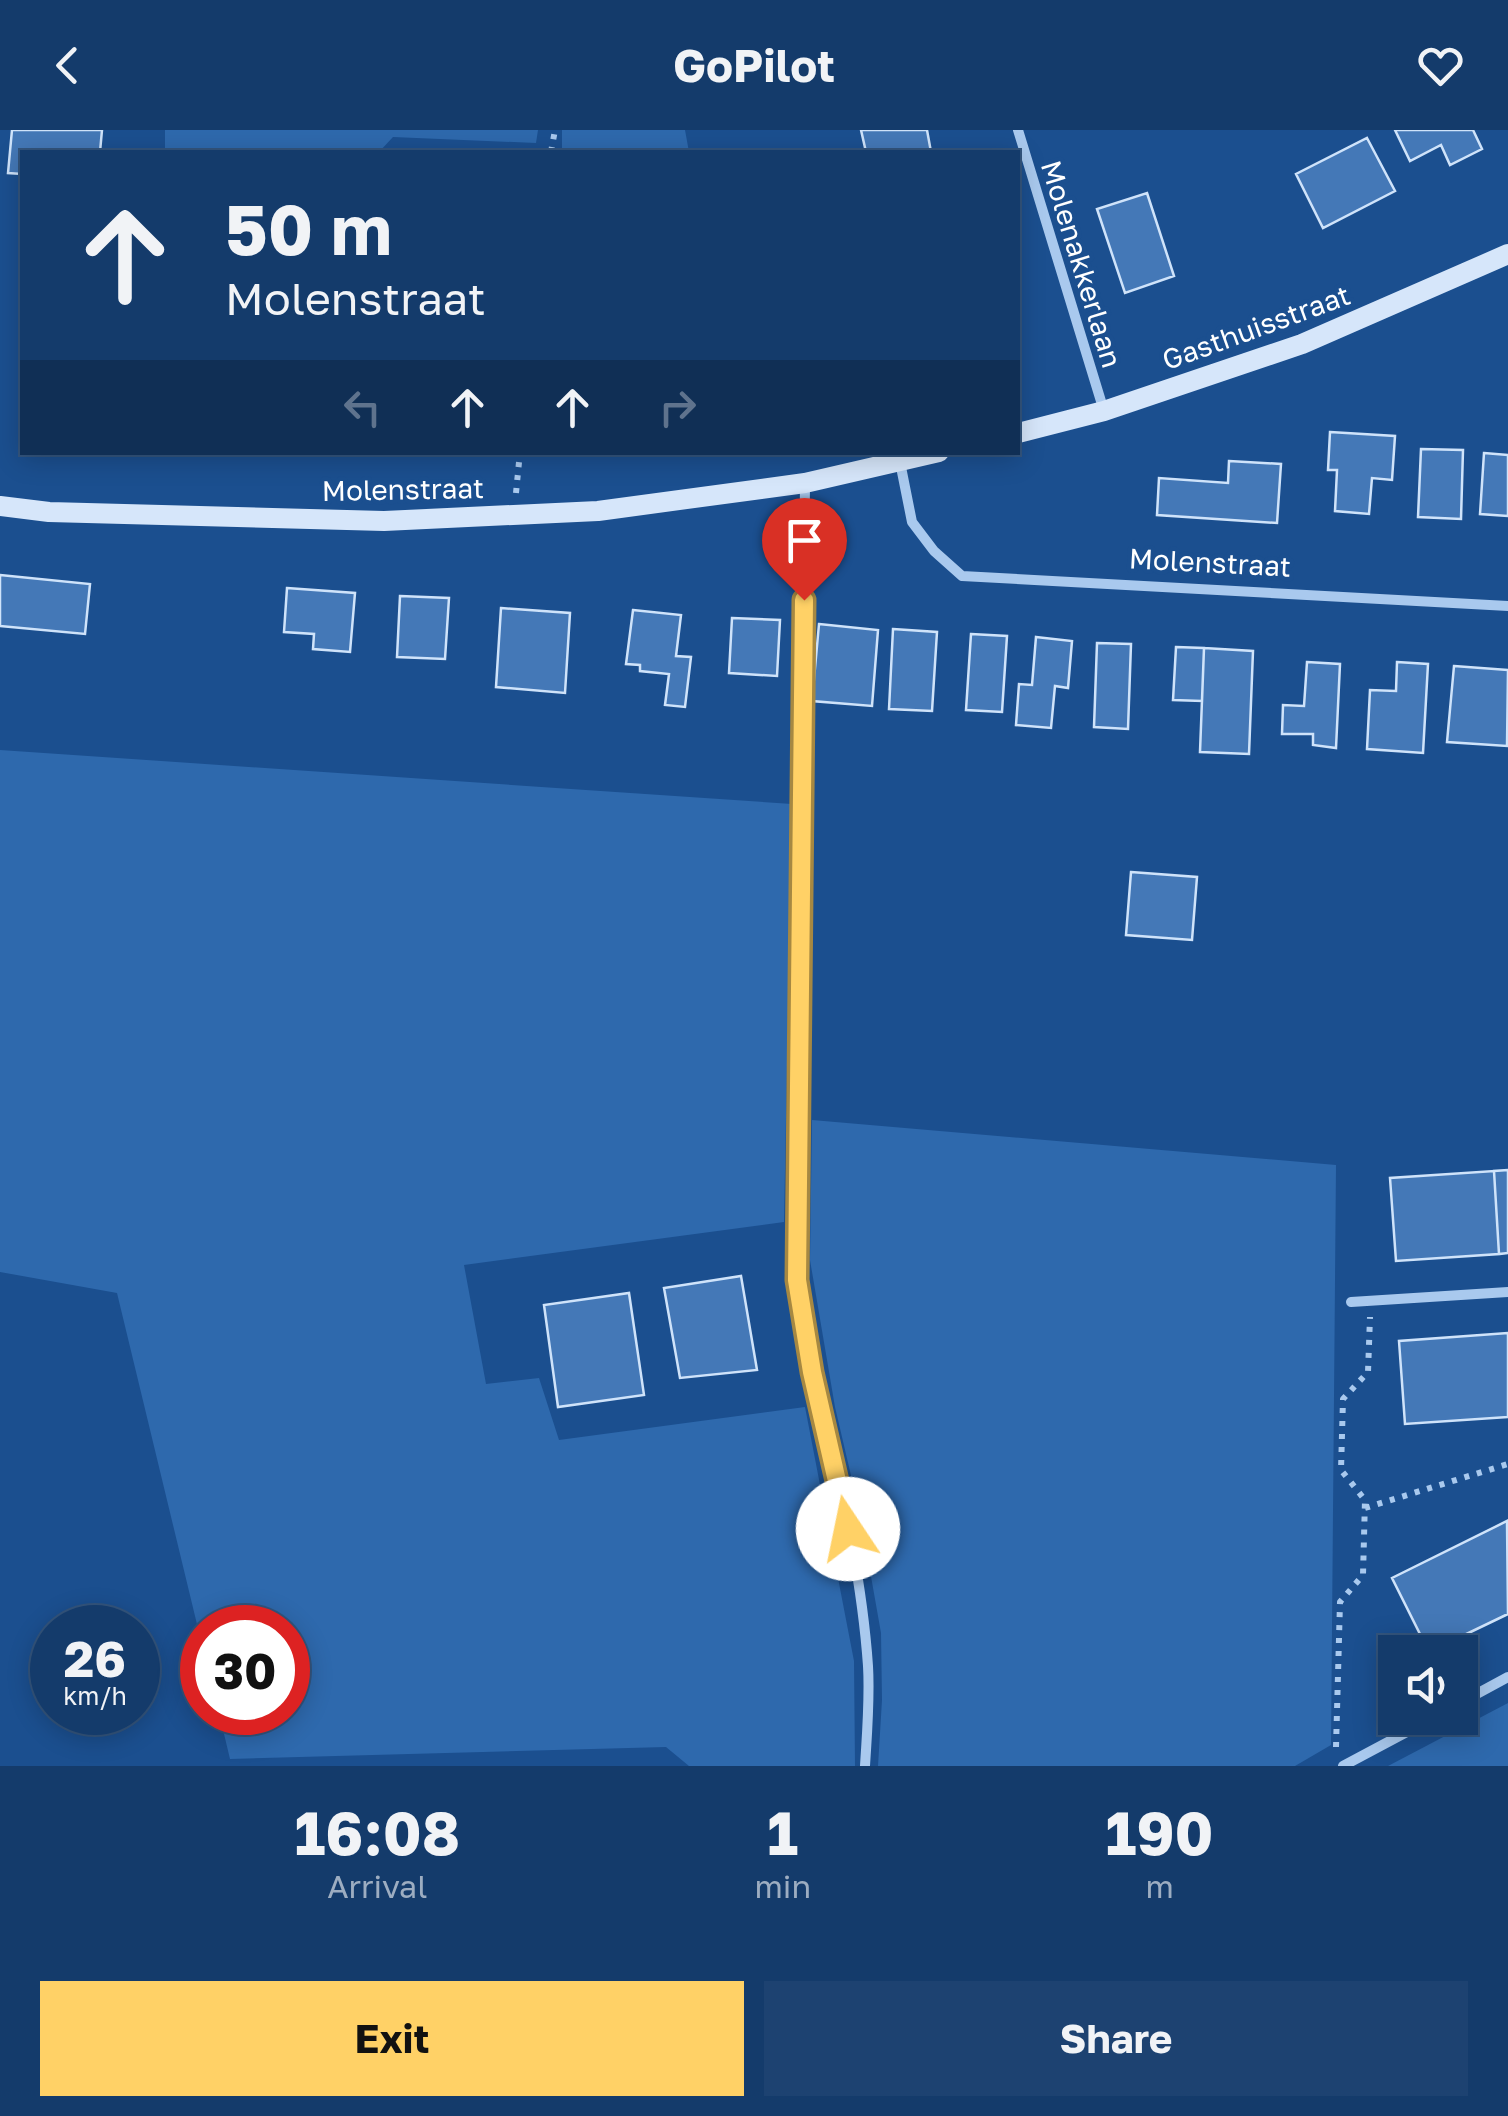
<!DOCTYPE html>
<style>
:root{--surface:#143b6b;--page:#1d4271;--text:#f1f3f6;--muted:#9dadc1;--line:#33557e;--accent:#ffd166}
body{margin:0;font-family:"Golos Text",sans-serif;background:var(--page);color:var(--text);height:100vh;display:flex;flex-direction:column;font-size:38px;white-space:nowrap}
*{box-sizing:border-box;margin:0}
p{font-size:32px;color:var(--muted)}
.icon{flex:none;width:55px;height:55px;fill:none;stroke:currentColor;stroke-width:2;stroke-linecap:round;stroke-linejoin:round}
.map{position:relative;height:1636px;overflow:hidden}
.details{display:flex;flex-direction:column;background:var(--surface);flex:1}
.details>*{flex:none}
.guide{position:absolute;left:20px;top:20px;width:1000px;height:305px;border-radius:0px;box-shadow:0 5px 25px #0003,0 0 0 2px var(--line);background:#143b6b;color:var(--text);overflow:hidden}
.buttons{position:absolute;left:1378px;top:1505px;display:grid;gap:20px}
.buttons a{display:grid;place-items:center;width:100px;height:100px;border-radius:0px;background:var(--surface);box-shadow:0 5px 25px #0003,0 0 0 2px var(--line);font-size:50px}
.speed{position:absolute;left:30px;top:1475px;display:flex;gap:20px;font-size:50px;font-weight:700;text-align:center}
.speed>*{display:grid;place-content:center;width:130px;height:130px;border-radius:50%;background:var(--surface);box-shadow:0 5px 25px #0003,0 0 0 2px var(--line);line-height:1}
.speed small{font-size:25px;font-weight:400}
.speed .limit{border:15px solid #d22;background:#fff;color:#111}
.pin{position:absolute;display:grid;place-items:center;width:85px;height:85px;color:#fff;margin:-102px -42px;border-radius:50% 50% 50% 0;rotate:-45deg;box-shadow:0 0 10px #0007}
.pin .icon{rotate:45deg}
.me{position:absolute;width:110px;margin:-55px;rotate:349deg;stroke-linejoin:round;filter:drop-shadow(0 0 8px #0008)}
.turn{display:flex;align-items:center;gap:35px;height:210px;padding:0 40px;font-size:45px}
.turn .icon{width:130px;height:130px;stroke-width:2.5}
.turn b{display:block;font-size:70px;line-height:85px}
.lanes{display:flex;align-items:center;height:95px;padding:0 40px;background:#0003;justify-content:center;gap:50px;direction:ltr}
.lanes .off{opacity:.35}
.eta{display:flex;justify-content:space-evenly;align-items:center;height:170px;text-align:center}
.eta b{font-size:60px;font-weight:700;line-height:70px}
.action{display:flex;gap:20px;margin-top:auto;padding:20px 40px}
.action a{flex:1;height:115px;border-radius:0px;background:var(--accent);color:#111;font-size:40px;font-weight:700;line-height:115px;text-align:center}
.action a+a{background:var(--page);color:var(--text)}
header{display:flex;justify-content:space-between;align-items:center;height:130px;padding:0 40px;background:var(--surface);font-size:45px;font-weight:700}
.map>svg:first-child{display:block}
.green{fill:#2e69ad}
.building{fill:#4478b7;stroke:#cfe3fa;stroke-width:2.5}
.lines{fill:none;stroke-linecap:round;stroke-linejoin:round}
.path{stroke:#a9c9ee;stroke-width:6;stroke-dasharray:5 8;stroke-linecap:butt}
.street{stroke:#a9c9ee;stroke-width:10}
.secondary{stroke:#d6e6fa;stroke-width:20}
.route-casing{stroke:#a68842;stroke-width:25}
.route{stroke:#ffd166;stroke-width:18}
.labels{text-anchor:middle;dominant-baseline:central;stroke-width:9;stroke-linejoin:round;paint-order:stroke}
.street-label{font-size:28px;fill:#fff;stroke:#1b4f8f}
</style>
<header><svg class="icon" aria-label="back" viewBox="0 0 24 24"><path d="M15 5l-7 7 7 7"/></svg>GoPilot<svg class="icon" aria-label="heart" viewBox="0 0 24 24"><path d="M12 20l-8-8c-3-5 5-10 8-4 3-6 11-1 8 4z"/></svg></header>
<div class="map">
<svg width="1508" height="1636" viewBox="0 0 1508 1636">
<rect width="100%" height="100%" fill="#1b4f8f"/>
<path class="green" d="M 165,0 L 538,0 L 536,13 L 393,7 L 379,22 L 165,22 Z
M 562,0 L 685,0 L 689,22 L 562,22 Z
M 0,620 L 792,674 L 784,1092 L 464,1135 L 486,1254 L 539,1248 L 559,1310 L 805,1277 L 854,1531 L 855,1636 L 689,1636 L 666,1617 L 230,1629 L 219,1583 L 288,1582 L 288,1498 L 202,1498 L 202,1515 L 117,1163 L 0,1142 Z
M 812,990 L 1336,1035 L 1331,1615 L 1295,1636 L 878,1636 L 882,1570 L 881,1503 L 860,1384 L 835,1277 L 810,1130 Z
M 1508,1573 L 1508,1636 L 1388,1636 Z"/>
<path class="building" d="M 12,0 L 102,0 L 100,22 L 22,22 L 22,44 L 8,43 Z
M 861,0 L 927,0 L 931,22 L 866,22 Z
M 1395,0 L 1473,0 L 1482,19 L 1450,35 L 1441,15 L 1410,31 Z
M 1367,8 L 1395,61 L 1323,98 L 1296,44 Z
M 1147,63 L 1174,146 L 1125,163 L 1097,79 Z
M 1330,302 L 1395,306 L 1392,350 L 1372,348 L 1369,384 L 1335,381 L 1337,340 L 1328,340 Z
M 1421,319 L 1463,320 L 1461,389 L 1418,387 Z
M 1484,323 L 1508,325 L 1508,386 L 1480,384 Z
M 1229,331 L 1281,334 L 1277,393 L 1157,385 L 1159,348 L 1228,353 Z
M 0,445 L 90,454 L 85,504 L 0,496 Z
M 287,458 L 355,463 L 350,522 L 313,519 L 314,504 L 284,502 Z
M 400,466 L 449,468 L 445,529 L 397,527 Z
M 501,478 L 570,483 L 565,563 L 496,557 Z
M 633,480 L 681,485 L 676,526 L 691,527 L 685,577 L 665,575 L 669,544 L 640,541 L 640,535 L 626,534 Z
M 732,488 L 780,490 L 777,546 L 729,543 Z
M 819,494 L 878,500 L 872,576 L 812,571 Z
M 893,499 L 937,502 L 932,581 L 889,579 Z
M 971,504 L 1007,506 L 1002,582 L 966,580 Z
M 1036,507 L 1072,511 L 1068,558 L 1055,556 L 1051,598 L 1016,595 L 1019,554 L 1032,555 Z
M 1097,513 L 1131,514 L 1128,599 L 1094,597 Z
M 1176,517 L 1204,518 L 1202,571 L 1173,570 Z
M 1204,518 L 1253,521 L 1249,624 L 1200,622 Z
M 1307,532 L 1340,534 L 1336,618 L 1313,615 L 1313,604 L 1282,604 L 1283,575 L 1304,576 Z
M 1397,532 L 1428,534 L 1423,623 L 1367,619 L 1370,560 L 1396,561 Z
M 1454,536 L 1508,540 L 1507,616 L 1447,612 Z
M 1131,742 L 1197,747 L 1192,810 L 1126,805 Z
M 1508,1040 L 1508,1123 L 1499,1124 L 1494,1041 Z
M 1494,1041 L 1499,1124 L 1396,1131 L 1390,1048 Z
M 741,1146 L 757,1240 L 680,1248 L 664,1158 Z
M 629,1163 L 644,1265 L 558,1277 L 544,1175 Z
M 1508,1203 L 1508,1287 L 1405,1294 L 1399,1211 Z
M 1507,1391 L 1508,1484 L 1429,1522 L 1392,1448 Z"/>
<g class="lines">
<path class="path" d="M 551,22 L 555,0
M 516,363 L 520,322
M 1365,1378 L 1508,1334
M 1336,1617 L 1340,1472 L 1363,1445 L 1365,1370 L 1341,1340 L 1343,1269 L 1368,1242 L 1370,1187"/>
<path class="street" d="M 1018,0 L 1104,281
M 900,332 L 912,392 L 934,421 L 962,446 L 1508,476
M 805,353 L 797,1150 C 819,1279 859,1405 868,1536 C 870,1569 867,1603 865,1636
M 1351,1172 L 1508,1162
M 1460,1573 L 1508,1547
M 1343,1636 L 1433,1588"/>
<path class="secondary" d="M 1018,303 L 1104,281 L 1302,214 L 1508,124
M 0,376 L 49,382 L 384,391 L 598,381 L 805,353 L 939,322"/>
</g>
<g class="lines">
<g class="route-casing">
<path id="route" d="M 804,470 L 797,1150 L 812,1242 L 848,1399"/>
</g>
<use href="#route" class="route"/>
</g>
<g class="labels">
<g class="street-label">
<text transform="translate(1082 134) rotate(73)">Molenakkerlaan</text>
<text transform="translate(1256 197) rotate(-20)">Gasthuisstraat</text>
<text transform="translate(403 359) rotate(-1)">Molenstraat</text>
<text transform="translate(1210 432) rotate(3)">Molenstraat</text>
</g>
</g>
</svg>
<div class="buttons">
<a><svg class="icon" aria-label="sound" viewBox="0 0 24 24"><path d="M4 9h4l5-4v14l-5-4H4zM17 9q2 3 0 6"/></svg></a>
</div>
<div class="speed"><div>26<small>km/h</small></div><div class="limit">30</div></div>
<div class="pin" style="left:804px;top:470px;background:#d93025"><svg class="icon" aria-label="arrive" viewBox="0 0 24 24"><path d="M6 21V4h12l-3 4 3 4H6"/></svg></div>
<svg class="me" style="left:848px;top:1399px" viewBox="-20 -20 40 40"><circle r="19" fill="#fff"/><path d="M0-13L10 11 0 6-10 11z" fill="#ffd166"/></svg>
<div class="guide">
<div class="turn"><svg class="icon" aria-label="ahead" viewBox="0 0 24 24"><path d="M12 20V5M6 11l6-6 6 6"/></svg><div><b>50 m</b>Molenstraat</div></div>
<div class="lanes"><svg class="icon off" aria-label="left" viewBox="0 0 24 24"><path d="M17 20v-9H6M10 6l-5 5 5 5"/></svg><svg class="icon" aria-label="ahead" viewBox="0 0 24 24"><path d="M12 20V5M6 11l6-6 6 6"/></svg><svg class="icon" aria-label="ahead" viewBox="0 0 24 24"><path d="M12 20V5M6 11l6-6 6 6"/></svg><svg class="icon off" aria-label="right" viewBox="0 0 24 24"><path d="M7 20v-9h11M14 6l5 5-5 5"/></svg></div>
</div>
</div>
<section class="details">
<div class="eta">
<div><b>16:08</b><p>Arrival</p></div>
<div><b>1</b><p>min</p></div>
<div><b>190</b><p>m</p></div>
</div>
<div class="action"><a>Exit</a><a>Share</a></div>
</section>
